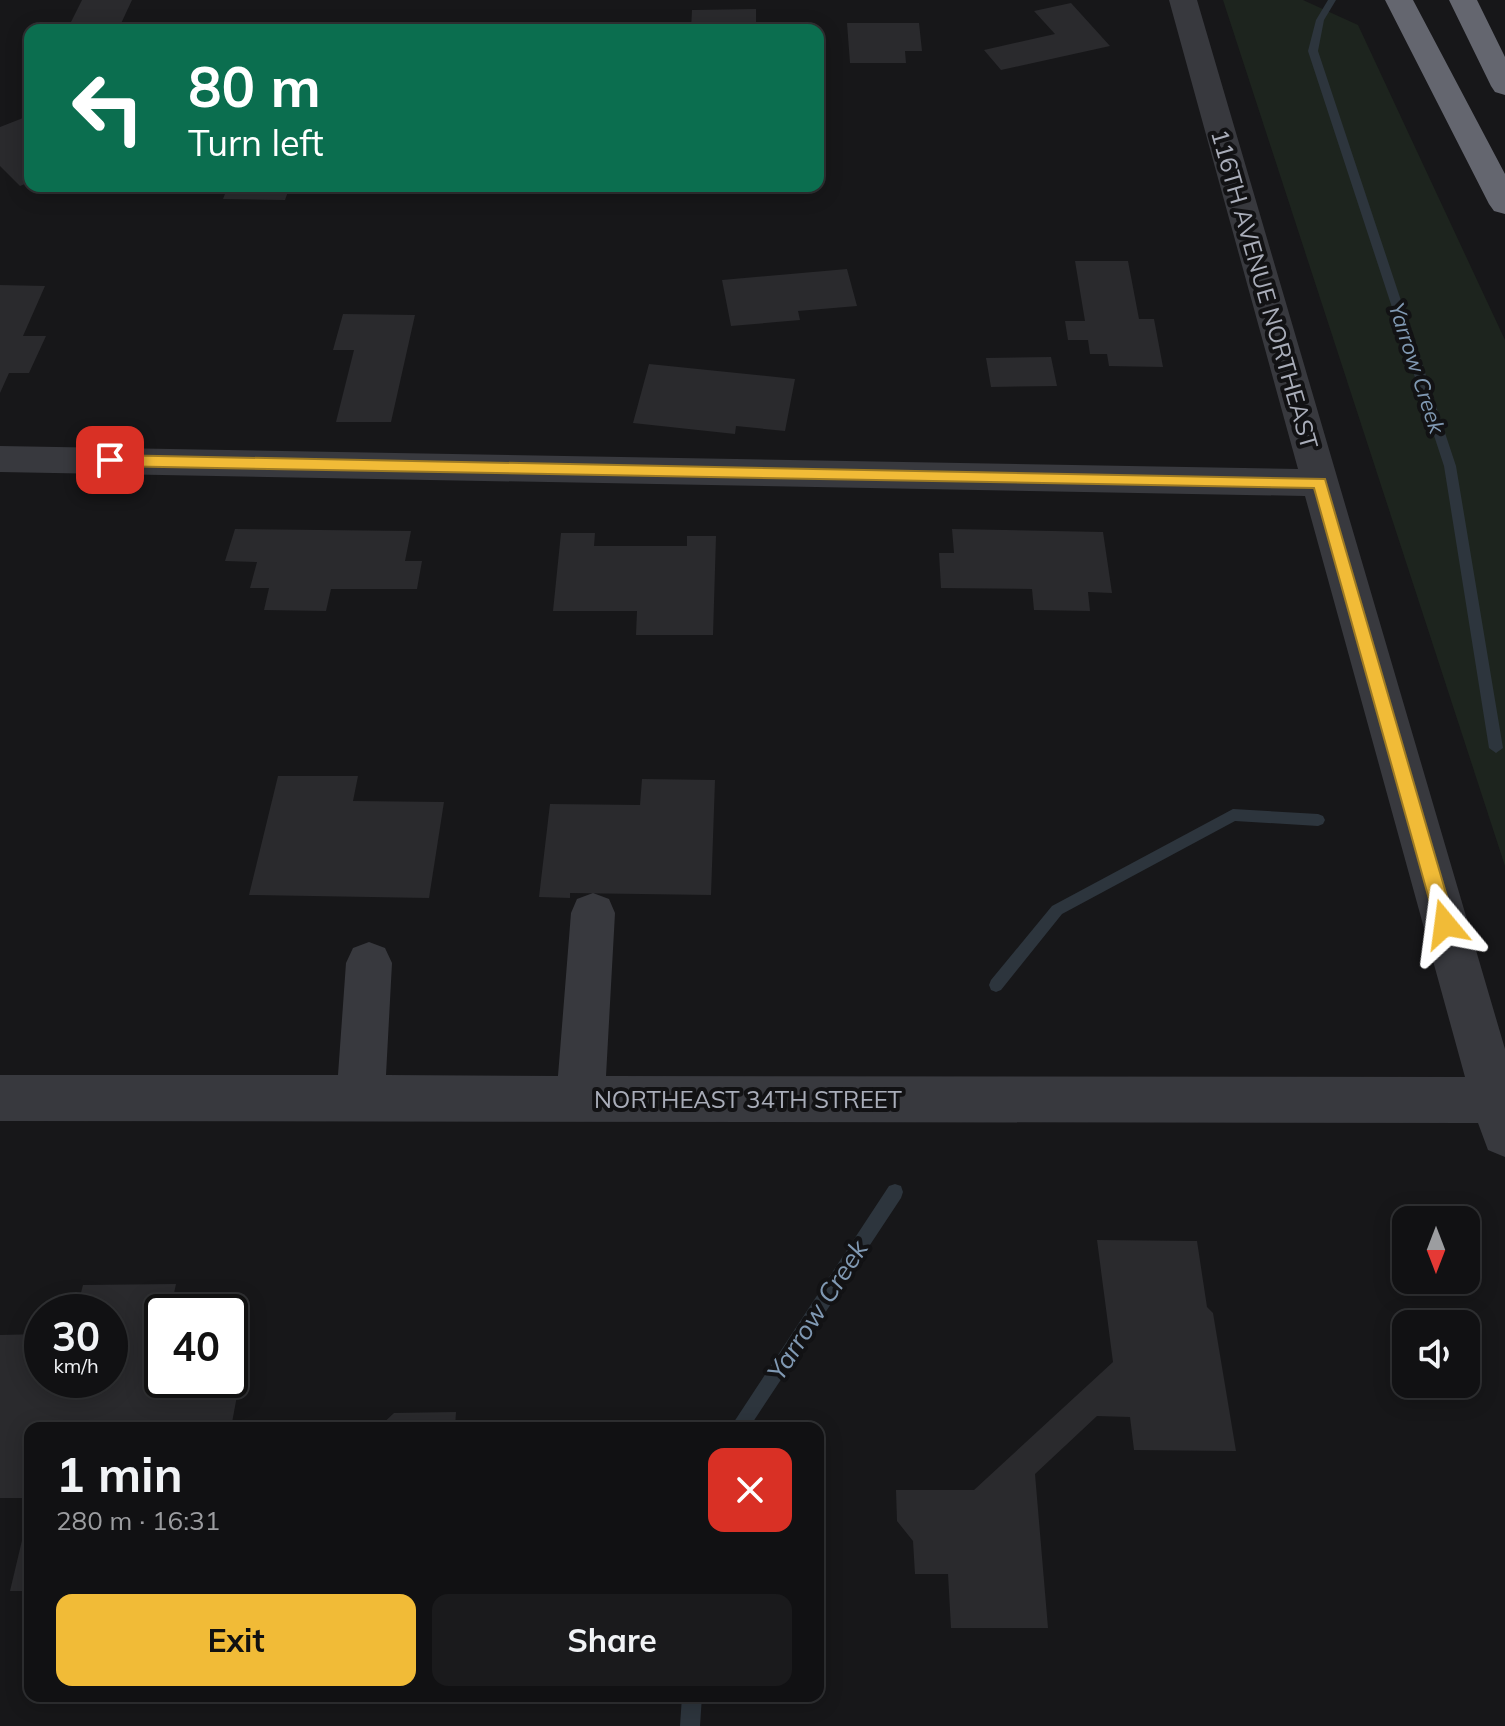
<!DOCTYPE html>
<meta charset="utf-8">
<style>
:root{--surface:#111113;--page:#1a1a1c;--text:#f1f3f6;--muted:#9c9da0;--line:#303133;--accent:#f1bb37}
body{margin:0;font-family:Mulish,sans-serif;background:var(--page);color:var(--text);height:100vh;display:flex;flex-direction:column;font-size:30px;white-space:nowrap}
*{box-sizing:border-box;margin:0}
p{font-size:26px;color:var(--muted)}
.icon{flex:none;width:44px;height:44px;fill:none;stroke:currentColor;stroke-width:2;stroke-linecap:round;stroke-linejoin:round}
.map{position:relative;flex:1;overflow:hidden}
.side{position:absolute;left:24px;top:1422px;width:800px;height:280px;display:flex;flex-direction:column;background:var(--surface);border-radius:16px;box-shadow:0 4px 20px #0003,0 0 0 2px var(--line)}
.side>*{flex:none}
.guide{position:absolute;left:24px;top:24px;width:800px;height:168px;border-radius:16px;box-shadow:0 4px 20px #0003,0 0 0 2px var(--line);background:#0b6e4f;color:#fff;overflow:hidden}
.needle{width:52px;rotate:180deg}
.controls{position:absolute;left:1392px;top:1206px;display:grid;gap:16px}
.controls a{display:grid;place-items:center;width:88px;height:88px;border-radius:16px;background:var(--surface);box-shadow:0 4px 20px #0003,0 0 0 2px var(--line);font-size:40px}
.speed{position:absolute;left:24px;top:1294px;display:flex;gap:16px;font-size:40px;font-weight:700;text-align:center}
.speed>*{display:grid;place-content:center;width:104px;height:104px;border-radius:50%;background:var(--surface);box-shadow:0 4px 20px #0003,0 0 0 2px var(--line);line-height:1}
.speed small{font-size:20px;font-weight:400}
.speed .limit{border:4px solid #111;border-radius:12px;background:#fff;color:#111}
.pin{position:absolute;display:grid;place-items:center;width:68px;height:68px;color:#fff;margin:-34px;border-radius:16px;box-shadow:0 4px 12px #0006}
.me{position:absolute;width:88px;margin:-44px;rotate:344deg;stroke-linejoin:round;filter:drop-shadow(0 0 6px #0008)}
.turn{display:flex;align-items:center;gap:28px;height:168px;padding:0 32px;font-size:36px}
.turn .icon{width:104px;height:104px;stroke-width:2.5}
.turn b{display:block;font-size:56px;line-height:68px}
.round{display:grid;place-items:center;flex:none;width:84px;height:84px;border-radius:16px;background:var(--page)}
.head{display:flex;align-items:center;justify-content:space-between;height:136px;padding:0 32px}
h1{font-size:48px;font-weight:700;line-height:60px}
.action{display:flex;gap:16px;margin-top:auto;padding:16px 32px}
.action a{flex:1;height:92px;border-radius:16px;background:var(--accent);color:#111;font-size:32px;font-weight:700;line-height:92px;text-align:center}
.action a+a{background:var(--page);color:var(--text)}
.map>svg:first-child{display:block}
.green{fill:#1d241e}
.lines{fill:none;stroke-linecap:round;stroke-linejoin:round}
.stream{fill:#2d353d;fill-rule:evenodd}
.building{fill:#2a2a2d}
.minor{fill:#38393e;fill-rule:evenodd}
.highway{fill:#64666f;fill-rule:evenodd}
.route{fill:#f1bb37;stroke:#9d7a24;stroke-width:2}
.labels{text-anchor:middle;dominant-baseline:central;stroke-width:8;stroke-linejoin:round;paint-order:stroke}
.far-water-label{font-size:22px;font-style:italic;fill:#8099b3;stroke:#121214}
.street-label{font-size:24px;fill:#a9adb9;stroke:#121214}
.water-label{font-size:26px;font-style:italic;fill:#8099b3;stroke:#121214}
</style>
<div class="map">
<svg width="1505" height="1726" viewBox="0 0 1505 1726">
<rect width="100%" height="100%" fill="#171719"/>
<path class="green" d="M 1223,0 L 1303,0 L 1358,25 L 1505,340 L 1505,866 Z"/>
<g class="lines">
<path class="stream" d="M 1328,0 L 1336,0 L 1324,20 L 1318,51 L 1456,466 L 1503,748 L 1496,753 L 1489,748 L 1444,466 L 1308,51 L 1316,20 Z
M 1233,809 L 1318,814 L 1323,816 L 1325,820 L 1323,824 L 1318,826 L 1235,821 L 1062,914 L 1001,990 L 996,992 L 991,990 L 989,985 L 991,980 L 1052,906 Z
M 895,1184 L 901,1186 L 903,1192 L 901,1198 L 749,1428 L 730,1428 L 889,1186 Z
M 682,1696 L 702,1696 L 700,1726 L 680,1726 Z"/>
</g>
<path class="building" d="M 82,0 L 132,0 L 118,30 L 67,30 Z
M 1071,3 L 1110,46 L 1001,70 L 984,50 L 1055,34 L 1034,11 Z
M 756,9 L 756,24 L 779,24 L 779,30 L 691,30 L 692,10 Z
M 847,23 L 919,23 L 922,51 L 905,51 L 906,63 L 850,63 Z
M 23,118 L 30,125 L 30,182 L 20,186 L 0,166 L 0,127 Z
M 228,186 L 290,186 L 285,200 L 223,199 Z
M 1075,261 L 1128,261 L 1139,319 L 1154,319 L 1163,367 L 1109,366 L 1107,354 L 1090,354 L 1088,340 L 1068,340 L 1065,321 L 1085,321 Z
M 847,269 L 857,306 L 798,311 L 800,320 L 731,326 L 722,280 Z
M 0,285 L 45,286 L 23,336 L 46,336 L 29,373 L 9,373 L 0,393 Z
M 343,314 L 415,315 L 391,422 L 336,422 L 354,350 L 333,350 Z
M 1051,357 L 1057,386 L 991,387 L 986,358 Z
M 649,364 L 795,379 L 785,431 L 736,426 L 735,434 L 633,423 Z
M 235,529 L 411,531 L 405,561 L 422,561 L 417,589 L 331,589 L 326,611 L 264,610 L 269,588 L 250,588 L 257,562 L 225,561 Z
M 952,529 L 1103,532 L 1112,593 L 1088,592 L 1090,611 L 1034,610 L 1032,589 L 941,588 L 939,553 L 954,553 Z
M 561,533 L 595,533 L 594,546 L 687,546 L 687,536 L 716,536 L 713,635 L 636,635 L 637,611 L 553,611 Z
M 278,776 L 358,776 L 353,801 L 444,802 L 429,898 L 249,895 Z
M 642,779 L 715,780 L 711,895 L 570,893 L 570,898 L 539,897 L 550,804 L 640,805 Z
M 1097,1240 L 1197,1241 L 1207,1307 L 1213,1313 L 1236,1451 L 1134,1450 L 1130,1417 L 1097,1416 L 1035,1474 L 1048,1628 L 951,1628 L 948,1574 L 915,1574 L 913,1541 L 897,1521 L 896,1490 L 974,1490 L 1113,1362 Z
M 176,1284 L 170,1312 L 162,1312 L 162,1380 L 230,1380 L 230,1342 L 247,1342 L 231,1428 L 30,1428 L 30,1498 L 0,1498 L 0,1335 L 42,1334 L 42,1380 L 110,1380 L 110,1312 L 76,1312 L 83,1285 Z
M 456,1412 L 455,1428 L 378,1428 L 394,1413 Z
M 29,1511 L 30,1591 L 10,1591 Z"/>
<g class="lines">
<path class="minor" d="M 1169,0 L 1197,0 L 1505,1049 L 1505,1157 L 1488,1150 L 1478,1123 L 0,1121 L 0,1075 L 338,1075 L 346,963 L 353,948 L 369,942 L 385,948 L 392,963 L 386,1075 L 558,1076 L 571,913 L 577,899 L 593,893 L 609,899 L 615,913 L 606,1076 L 1465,1077 L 1305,496 L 0,472 L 0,446 L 1298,469 Z"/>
<path class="highway" d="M 1385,0 L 1413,0 L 1505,174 L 1505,214 L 1494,211 L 1489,204 Z
M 1449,0 L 1477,0 L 1505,57 L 1505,95 L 1495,92 L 1491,86 Z"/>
</g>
<path class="route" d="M 110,455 L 1325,479 L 1455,924 L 1445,932 L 1436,924 L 1314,488 L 110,466 L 103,460 Z"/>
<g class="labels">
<g class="far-water-label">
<text transform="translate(1417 368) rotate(72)">Yarrow Creek</text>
</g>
<g class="street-label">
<text transform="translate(1265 289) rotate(74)">116TH AVENUE NORTHEAST</text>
<text x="748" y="1099">NORTHEAST 34TH STREET</text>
</g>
<g class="water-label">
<text transform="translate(817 1310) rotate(-57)">Yarrow Creek</text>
</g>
</g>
</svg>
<div class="controls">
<a><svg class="needle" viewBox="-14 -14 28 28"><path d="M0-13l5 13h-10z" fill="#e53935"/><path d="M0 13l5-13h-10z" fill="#9c9da0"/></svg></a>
<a><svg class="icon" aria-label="sound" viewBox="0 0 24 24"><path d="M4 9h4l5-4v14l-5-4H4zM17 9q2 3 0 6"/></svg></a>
</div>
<div class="speed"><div>30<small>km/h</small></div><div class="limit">40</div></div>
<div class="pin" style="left:110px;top:460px;background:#d93025"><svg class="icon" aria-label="arrive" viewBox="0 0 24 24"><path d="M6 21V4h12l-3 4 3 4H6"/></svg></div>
<svg class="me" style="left:1445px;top:924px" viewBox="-20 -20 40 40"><path d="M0-17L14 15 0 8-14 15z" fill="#f1bb37" stroke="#fff" stroke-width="4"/></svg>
<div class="guide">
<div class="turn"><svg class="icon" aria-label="left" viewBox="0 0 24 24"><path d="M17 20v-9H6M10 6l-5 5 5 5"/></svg><div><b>80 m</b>Turn left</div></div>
</div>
<section class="side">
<div class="head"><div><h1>1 min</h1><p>280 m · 16:31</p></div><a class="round" style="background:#d93025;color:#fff"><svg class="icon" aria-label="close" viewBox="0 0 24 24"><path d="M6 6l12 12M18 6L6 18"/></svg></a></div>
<div class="action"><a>Exit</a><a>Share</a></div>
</section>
</div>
